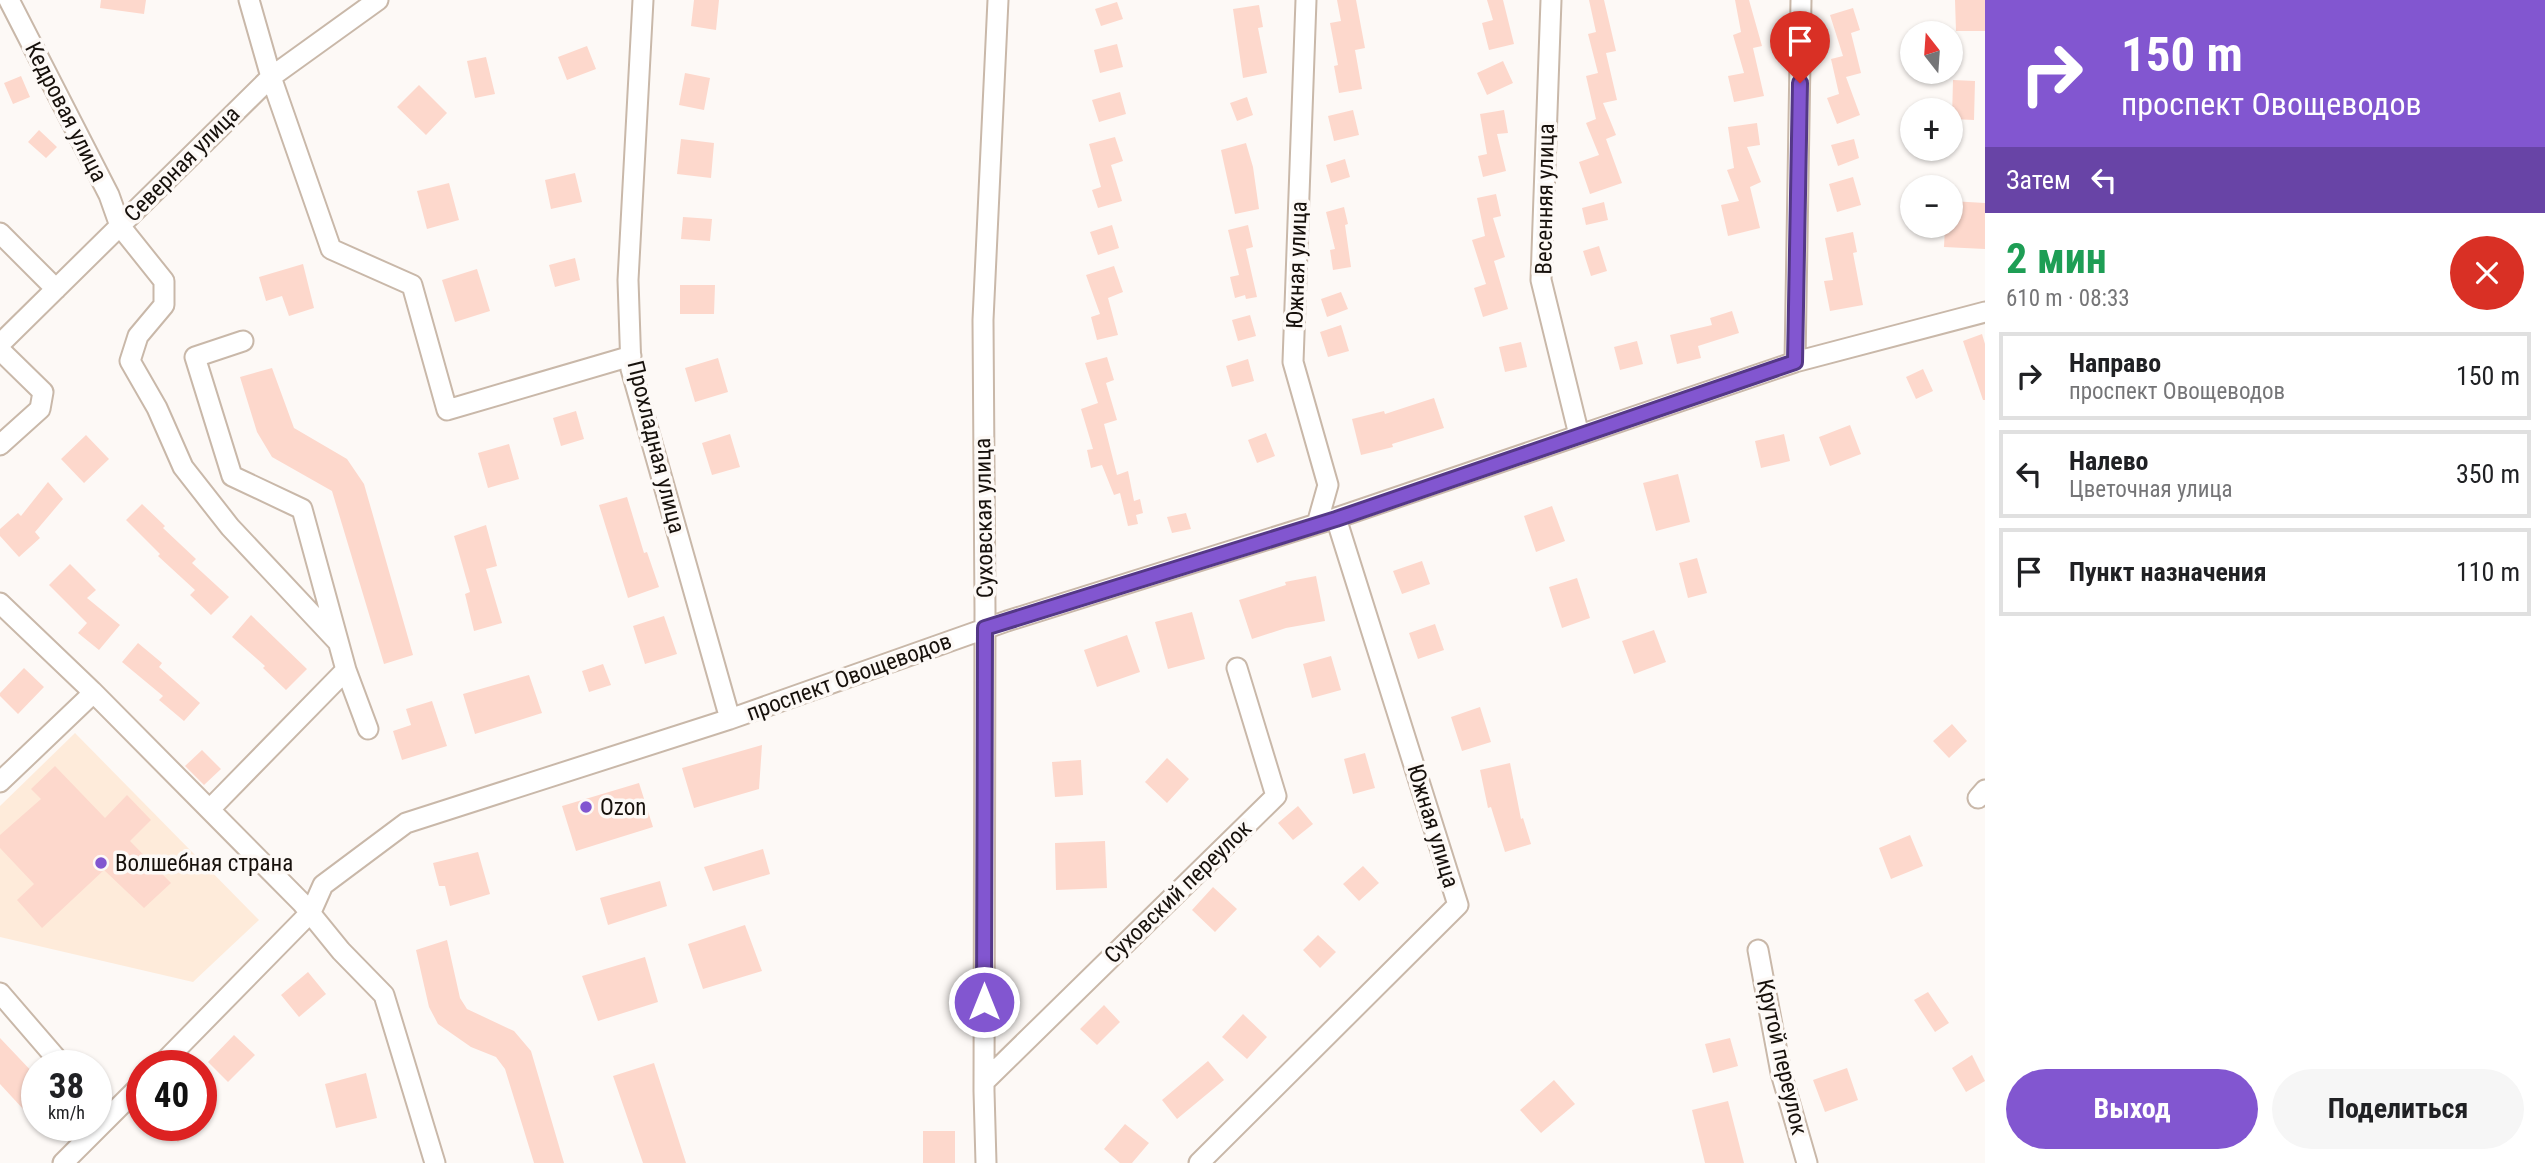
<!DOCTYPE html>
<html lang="ru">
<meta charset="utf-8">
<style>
:root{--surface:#fff;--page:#f6f6f6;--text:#202124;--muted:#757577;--line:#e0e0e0;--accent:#8256d0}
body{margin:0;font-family:"Roboto Condensed",sans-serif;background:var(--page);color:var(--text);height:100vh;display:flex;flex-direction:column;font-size:26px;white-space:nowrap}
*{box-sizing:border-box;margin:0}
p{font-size:23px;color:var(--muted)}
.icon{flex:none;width:38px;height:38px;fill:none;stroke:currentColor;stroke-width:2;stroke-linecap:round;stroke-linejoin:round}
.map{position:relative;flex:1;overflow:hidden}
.details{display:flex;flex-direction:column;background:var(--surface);width:560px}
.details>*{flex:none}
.top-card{background:#8256d0;color:#fff;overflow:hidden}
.needle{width:46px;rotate:343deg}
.buttons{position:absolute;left:1900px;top:21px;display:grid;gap:14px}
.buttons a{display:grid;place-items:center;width:63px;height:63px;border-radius:50%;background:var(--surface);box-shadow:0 2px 5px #0004;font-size:35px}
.speed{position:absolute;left:21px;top:1050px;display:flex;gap:14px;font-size:35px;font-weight:700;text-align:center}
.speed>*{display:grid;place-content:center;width:91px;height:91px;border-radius:50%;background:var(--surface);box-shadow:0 2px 5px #0004;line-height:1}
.speed small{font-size:18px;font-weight:400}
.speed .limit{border:10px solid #d22;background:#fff;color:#111}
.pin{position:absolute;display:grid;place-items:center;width:60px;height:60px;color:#fff;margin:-72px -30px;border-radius:50% 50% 50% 0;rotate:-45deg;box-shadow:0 0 7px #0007}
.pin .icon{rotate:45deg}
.me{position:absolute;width:77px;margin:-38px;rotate:0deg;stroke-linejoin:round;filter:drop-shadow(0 0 5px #0008)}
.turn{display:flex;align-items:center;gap:24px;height:147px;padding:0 21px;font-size:32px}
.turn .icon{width:91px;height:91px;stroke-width:2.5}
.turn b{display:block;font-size:49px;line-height:60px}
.then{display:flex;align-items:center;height:66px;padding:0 21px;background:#0003;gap:14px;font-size:26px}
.round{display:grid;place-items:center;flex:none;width:74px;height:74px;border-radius:37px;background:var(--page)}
.headline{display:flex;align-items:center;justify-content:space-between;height:119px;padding:0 21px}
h1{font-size:42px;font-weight:700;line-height:52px;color:#1e9e55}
.action{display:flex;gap:14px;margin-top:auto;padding:14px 21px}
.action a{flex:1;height:80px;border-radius:42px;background:var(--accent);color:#fff;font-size:28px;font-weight:700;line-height:80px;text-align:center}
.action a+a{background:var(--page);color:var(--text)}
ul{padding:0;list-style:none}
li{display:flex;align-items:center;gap:21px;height:88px;margin:0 14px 10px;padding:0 7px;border:4px solid var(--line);border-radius:0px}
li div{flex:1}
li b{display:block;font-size:26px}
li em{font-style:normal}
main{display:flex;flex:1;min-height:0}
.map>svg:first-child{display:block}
.built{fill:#feebda}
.building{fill:#fdd8cc}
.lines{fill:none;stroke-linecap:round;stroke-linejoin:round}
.minor-casing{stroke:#c9b8a9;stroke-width:23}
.minor{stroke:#fff;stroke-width:19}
.route-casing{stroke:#543887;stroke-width:18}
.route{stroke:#8256d0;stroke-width:12}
.poi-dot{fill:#8256d0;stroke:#fdf9f6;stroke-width:2.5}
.labels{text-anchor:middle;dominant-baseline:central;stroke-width:7;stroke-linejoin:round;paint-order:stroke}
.street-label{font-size:23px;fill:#17110c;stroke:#fdf9f6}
.poi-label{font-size:23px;fill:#17110c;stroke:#fdf9f6;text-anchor:start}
</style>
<main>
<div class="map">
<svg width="1985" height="1163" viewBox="0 0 1985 1163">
<rect width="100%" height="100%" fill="#fdf9f6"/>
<path class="built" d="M 75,733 L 259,920 L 193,982 L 0,937 L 0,806 Z"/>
<path class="building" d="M 101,0 L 146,0 L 144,14 L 100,8 Z
M 694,0 L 719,0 L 716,30 L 691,26 Z
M 1337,0 L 1356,0 L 1365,48 L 1355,50 L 1362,89 L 1339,93 L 1334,66 L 1338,65 L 1330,23 L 1341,21 Z
M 1487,0 L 1503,0 L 1514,44 L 1489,50 L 1482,23 L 1493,20 Z
M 1589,0 L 1604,0 L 1616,51 L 1606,53 L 1617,100 L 1603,103 L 1616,135 L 1606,139 L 1622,183 L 1590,194 L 1579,162 L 1599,155 L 1586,123 L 1596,119 L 1586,76 L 1598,73 L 1588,34 L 1596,32 Z
M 1735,0 L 1749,0 L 1762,46 L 1753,48 L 1764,96 L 1734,102 L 1728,76 L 1744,73 L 1733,35 L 1741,32 Z
M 1955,0 L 1985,0 L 1985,31 L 1956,31 Z
M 1117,2 L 1123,19 L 1101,26 L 1095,9 Z
M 1259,5 L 1263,27 L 1258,28 L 1267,73 L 1243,78 L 1233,9 Z
M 1853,8 L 1860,30 L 1851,33 L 1861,73 L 1846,77 L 1860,115 L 1837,124 L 1827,98 L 1839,94 L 1831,59 L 1843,56 L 1830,15 Z
M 1117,44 L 1123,67 L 1100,73 L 1094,50 Z
M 587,46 L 596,69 L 567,80 L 558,57 Z
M 486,57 L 495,94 L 475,98 L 467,61 Z
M 1503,61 L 1513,83 L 1487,95 L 1477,73 Z
M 685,73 L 710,78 L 704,110 L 679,105 Z
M 21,76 L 30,97 L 13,104 L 4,83 Z
M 1953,80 L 1975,81 L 1974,120 L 1952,119 Z
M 419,85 L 447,113 L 426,135 L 397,107 Z
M 1120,92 L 1126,114 L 1099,122 L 1092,100 Z
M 1247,97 L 1253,115 L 1237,121 L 1230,103 Z
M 1353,110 L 1359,135 L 1334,141 L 1328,116 Z
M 1504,110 L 1508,133 L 1497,134 L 1506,171 L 1483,177 L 1478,156 L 1487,154 L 1480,114 Z
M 1757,123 L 1760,145 L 1747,147 L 1761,182 L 1750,187 L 1760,228 L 1728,236 L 1721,205 L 1739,201 L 1727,170 L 1734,168 L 1728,127 Z
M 39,130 L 57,147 L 46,158 L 28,142 Z
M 1115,137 L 1123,161 L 1111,165 L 1122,201 L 1098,208 L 1092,190 L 1101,187 L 1089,144 Z
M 681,139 L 714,143 L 711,178 L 677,174 Z
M 1854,139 L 1859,158 L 1838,166 L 1831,145 Z
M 1246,143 L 1253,167 L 1259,209 L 1235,214 L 1221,150 Z
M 1345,159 L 1350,177 L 1331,183 L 1326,165 Z
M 575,173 L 582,202 L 551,209 L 545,180 Z
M 1853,177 L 1861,205 L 1837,212 L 1829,184 Z
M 449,183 L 459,220 L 427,229 L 417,191 Z
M 1496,194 L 1501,216 L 1493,218 L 1505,257 L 1494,261 L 1508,309 L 1483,317 L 1474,288 L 1486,284 L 1472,240 L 1485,236 L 1477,198 Z
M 1951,201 L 1985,203 L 1985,249 L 1944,247 L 1945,226 L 1951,226 Z
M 1604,202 L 1608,220 L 1586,225 L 1582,208 Z
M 1344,207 L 1348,224 L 1345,225 L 1351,267 L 1333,270 L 1330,250 L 1335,249 L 1326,212 Z
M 683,217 L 712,219 L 710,241 L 681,239 Z
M 1112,225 L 1119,248 L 1098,255 L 1090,232 Z
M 1248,225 L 1253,247 L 1246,249 L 1257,297 L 1246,299 L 1245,295 L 1235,298 L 1230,277 L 1239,275 L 1228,230 Z
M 1853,232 L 1857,252 L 1853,253 L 1863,305 L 1830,311 L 1824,281 L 1833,280 L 1825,238 Z
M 1599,246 L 1607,271 L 1591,276 L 1583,251 Z
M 575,258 L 580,280 L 555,287 L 549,265 Z
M 303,264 L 314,308 L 289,316 L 282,296 L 266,301 L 259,277 Z
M 1114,266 L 1123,292 L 1108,298 L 1118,335 L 1097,340 L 1091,317 L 1100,314 L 1086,275 Z
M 477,269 L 490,311 L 455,322 L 442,280 Z
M 680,285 L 715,285 L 714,314 L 680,314 Z
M 1341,292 L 1348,309 L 1327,317 L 1321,299 Z
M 1732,311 L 1739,333 L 1698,346 L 1701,358 L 1677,364 L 1670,335 L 1712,325 L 1710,318 Z
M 1250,315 L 1256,336 L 1238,341 L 1232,320 Z
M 1341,325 L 1349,351 L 1328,357 L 1320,332 Z
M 1982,334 L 1985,344 L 1985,400 L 1983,400 L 1963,341 Z
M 1637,341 L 1643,364 L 1620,370 L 1614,347 Z
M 1521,342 L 1527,367 L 1505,372 L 1499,347 Z
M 1107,357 L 1114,380 L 1106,383 L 1117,420 L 1104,424 L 1117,475 L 1128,471 L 1134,501 L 1140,499 L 1143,513 L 1136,515 L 1138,524 L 1128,526 L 1120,493 L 1114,495 L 1102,465 L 1091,468 L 1087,450 L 1093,449 L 1081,409 L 1098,403 L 1085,363 Z
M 718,358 L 728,392 L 695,402 L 685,368 Z
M 1248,359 L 1254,381 L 1232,387 L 1226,366 Z
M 272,368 L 294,428 L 347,459 L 364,484 L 413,655 L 384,664 L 332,491 L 272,457 L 257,432 L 240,377 Z
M 1923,369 L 1933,391 L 1916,399 L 1906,377 Z
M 1434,398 L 1444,428 L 1392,444 L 1393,447 L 1361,455 L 1352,419 L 1384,411 L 1385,414 Z
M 576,411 L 584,439 L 561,446 L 553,418 Z
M 1850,425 L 1861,454 L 1830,466 L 1819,437 Z
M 1266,433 L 1275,456 L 1257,463 L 1248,440 Z
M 730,434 L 740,467 L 712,475 L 702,443 Z
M 1784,434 L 1790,461 L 1761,468 L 1755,441 Z
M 86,435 L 109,459 L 84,483 L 61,459 Z
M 509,444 L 519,479 L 488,488 L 478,453 Z
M 1678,474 L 1690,522 L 1656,531 L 1643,483 Z
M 48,482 L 63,499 L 35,532 L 40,538 L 19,557 L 0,536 L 0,529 L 18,513 L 21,516 Z
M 627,497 L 644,553 L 647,552 L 659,587 L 628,598 L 599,505 Z
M 142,504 L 165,526 L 163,528 L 196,559 L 192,563 L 229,597 L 211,615 L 190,595 L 195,590 L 158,556 L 160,554 L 126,520 Z
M 1552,506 L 1565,541 L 1536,552 L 1524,516 Z
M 1186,513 L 1191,529 L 1172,533 L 1167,517 Z
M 486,525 L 497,566 L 486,569 L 502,623 L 474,631 L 465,594 L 470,592 L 454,536 Z
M 1697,558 L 1707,593 L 1688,598 L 1679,563 Z
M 1422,561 L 1430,584 L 1402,594 L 1393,571 Z
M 70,564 L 96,590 L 87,598 L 120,625 L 99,650 L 78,633 L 87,623 L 49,585 Z
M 1316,576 L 1325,621 L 1286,628 L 1252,639 L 1239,600 L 1286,585 L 1285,582 Z
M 1577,578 L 1590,618 L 1562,628 L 1549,587 Z
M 1192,612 L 1205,659 L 1168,669 L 1155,622 Z
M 251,615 L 307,669 L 286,690 L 263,668 L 265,666 L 232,637 Z
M 664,616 L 677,654 L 645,664 L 633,626 Z
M 1435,624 L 1444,650 L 1418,659 L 1409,633 Z
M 1654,630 L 1666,662 L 1634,674 L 1622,641 Z
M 1127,635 L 1140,672 L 1097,687 L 1084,650 Z
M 138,643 L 162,663 L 159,667 L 200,703 L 184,721 L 159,700 L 163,696 L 122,662 Z
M 1331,656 L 1341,690 L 1312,698 L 1303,664 Z
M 603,664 L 611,685 L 589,692 L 582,671 Z
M 24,668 L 44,687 L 18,714 L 0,696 L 0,693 Z
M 529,675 L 542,713 L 475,734 L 463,694 Z
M 432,701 L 447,746 L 402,760 L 393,731 L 411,725 L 406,709 Z
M 1480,707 L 1491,742 L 1462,751 L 1451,717 Z
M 1952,724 L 1967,741 L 1949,758 L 1933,741 Z
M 762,745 L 759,789 L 694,808 L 682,768 Z
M 202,750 L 221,769 L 204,785 L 185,766 Z
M 1365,753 L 1375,788 L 1353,794 L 1344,759 Z
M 1167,758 L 1189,779 L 1167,803 L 1145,782 Z
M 1081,760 L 1083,795 L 1055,797 L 1052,762 Z
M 1510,763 L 1521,819 L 1523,818 L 1531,844 L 1505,852 L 1491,807 L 1488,808 L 1480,770 Z
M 55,766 L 105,818 L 127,795 L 151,820 L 130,841 L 171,883 L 144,908 L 104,870 L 42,928 L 17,900 L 34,884 L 0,848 L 0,835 L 41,799 L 31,789 Z
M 639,783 L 653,827 L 576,851 L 562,806 Z
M 1298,806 L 1313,824 L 1293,840 L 1278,823 Z
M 1910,835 L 1923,866 L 1891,879 L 1879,848 Z
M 1105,841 L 1107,888 L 1056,890 L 1055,843 Z
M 763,849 L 770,874 L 713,891 L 704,867 Z
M 478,852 L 490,894 L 450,906 L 445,886 L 439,886 L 433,863 Z
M 1363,866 L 1379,883 L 1359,901 L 1343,884 Z
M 660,881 L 667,906 L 608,925 L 600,898 Z
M 1213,887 L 1237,909 L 1215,932 L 1192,910 Z
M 745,925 L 762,971 L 703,989 L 688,944 Z
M 1318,935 L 1336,952 L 1320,968 L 1303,950 Z
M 447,940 L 460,998 L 467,1009 L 514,1031 L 531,1051 L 564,1163 L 534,1163 L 505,1069 L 496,1057 L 471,1047 L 438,1024 L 429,1007 L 416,950 Z
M 645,957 L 658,1002 L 598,1021 L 582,976 Z
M 308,972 L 326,994 L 299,1017 L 281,995 Z
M 1928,992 L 1949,1023 L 1935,1032 L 1914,1000 Z
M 1104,1005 L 1120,1022 L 1097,1045 L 1080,1029 Z
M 1243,1014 L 1267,1037 L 1247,1059 L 1222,1037 Z
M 234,1035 L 255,1055 L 228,1082 L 208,1062 Z
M 0,1038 L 37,1077 L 37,1098 L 24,1110 L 0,1084 Z
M 1730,1038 L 1738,1066 L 1713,1073 L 1705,1044 Z
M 1972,1055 L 1985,1081 L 1966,1092 L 1952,1068 Z
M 1208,1061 L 1224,1080 L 1177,1119 L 1162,1100 Z
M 654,1063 L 686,1163 L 643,1163 L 613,1076 Z
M 1847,1068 L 1858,1100 L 1825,1112 L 1813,1080 Z
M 366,1073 L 377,1118 L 336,1128 L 325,1084 Z
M 1554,1080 L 1575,1104 L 1541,1133 L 1520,1110 Z
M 1728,1101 L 1744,1163 L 1705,1163 L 1692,1110 Z
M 1125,1124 L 1149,1143 L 1132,1163 L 1120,1163 L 1104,1149 Z
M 160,1125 L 193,1125 L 178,1142 Z
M 923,1131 L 955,1131 L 955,1163 L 923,1163 Z"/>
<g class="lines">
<g class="minor-casing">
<path id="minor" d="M 9,0 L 109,195 L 120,226 L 164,281 L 164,305 L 138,336 L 130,361 L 157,408 L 183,467 L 230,527 L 337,641
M 249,0 L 271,77 L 331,249 L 412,285 L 447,410 L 631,356
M 643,0 L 628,280 L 631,369 L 730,719
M 1306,0 L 1293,362 L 1328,485 L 1317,524
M 1551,0 L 1541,280 L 1579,435
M 0,233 L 56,289
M 0,344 L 271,77 L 378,0
M 0,350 L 43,392 L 40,409 L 0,445
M 1795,362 L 1801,0
M 0,603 L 92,691 L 302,903 L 341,951 L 384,995 L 435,1163
M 346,670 L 368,729
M 0,782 L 87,699 L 92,691
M 1978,798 L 1985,790
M 210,809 L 346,670 L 302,509 L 232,476 L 195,357 L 243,341
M 1758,950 L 1781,1073 L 1807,1163
M 0,993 L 63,1066
M 160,1066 L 311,912 L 323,885 L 406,823 L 730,719 L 1007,621 L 1336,518 L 1795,362 L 1985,312
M 984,1082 L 1276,796 L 1237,668
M 63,1163 L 142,1084
M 986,1163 L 984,1091 L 985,609 L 983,320 L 998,0
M 1199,1163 L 1458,905 L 1336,518"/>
</g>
<use href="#minor" class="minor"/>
</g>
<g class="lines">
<g class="route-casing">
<path id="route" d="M 984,1002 L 985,628 L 1336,519 L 1795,362 L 1800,83"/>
</g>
<use href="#route" class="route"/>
</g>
<g class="poi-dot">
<circle cx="586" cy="807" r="7"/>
<circle cx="101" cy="863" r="7"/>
</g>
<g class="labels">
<g class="street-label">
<text transform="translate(66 112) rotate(63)">Кедровая улица</text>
<text transform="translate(182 164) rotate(-45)">Северная улица</text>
<text transform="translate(1545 199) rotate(-89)">Весенняя улица</text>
<text transform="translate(1297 265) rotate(-88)">Южная улица</text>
<text transform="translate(656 447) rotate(76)">Прохладная улица</text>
<text transform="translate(984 518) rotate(-91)">Суховская улица</text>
<text transform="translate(849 677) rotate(-20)">проспект Овощеводов</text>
<text transform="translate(1433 826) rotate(73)">Южная улица</text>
<text transform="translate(1178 892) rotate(-44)">Суховский переулок</text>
<text transform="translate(1782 1057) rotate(77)">Крутой переулок</text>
</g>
<g class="poi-label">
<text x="600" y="807">Ozon</text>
<text x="115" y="863">Волшебная страна</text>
</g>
</g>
</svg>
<div class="buttons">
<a><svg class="needle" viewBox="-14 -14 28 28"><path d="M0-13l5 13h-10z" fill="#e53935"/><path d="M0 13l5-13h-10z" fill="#757577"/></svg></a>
<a>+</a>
<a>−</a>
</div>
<div class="speed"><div>38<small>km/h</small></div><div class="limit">40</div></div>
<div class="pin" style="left:1800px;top:83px;background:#d93025"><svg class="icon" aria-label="arrive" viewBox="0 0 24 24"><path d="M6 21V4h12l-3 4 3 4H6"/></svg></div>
<svg class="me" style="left:984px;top:1002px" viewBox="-20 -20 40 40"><circle r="17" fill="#8256d0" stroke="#fff" stroke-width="3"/><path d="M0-11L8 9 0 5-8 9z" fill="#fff"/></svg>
</div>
<section class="details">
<div class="top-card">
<div class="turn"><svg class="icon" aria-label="right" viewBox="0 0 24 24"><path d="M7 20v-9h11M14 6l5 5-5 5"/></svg><div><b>150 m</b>проспект Овощеводов</div></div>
<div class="then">Затем<svg class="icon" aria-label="left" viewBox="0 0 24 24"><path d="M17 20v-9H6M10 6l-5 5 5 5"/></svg></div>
</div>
<div class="headline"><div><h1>2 мин</h1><p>610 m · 08:33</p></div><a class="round" style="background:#d93025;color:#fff"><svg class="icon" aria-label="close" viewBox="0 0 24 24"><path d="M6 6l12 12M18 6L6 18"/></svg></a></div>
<ul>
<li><svg class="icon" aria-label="right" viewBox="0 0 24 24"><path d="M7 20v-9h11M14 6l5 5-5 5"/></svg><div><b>Направо</b><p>проспект Овощеводов</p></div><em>150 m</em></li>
<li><svg class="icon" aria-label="left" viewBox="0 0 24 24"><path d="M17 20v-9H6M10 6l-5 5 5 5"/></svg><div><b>Налево</b><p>Цветочная улица</p></div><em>350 m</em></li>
<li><svg class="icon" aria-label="arrive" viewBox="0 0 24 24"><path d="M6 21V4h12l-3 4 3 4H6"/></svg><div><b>Пункт назначения</b></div><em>110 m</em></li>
</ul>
<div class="action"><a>Выход</a><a>Поделиться</a></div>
</section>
</main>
